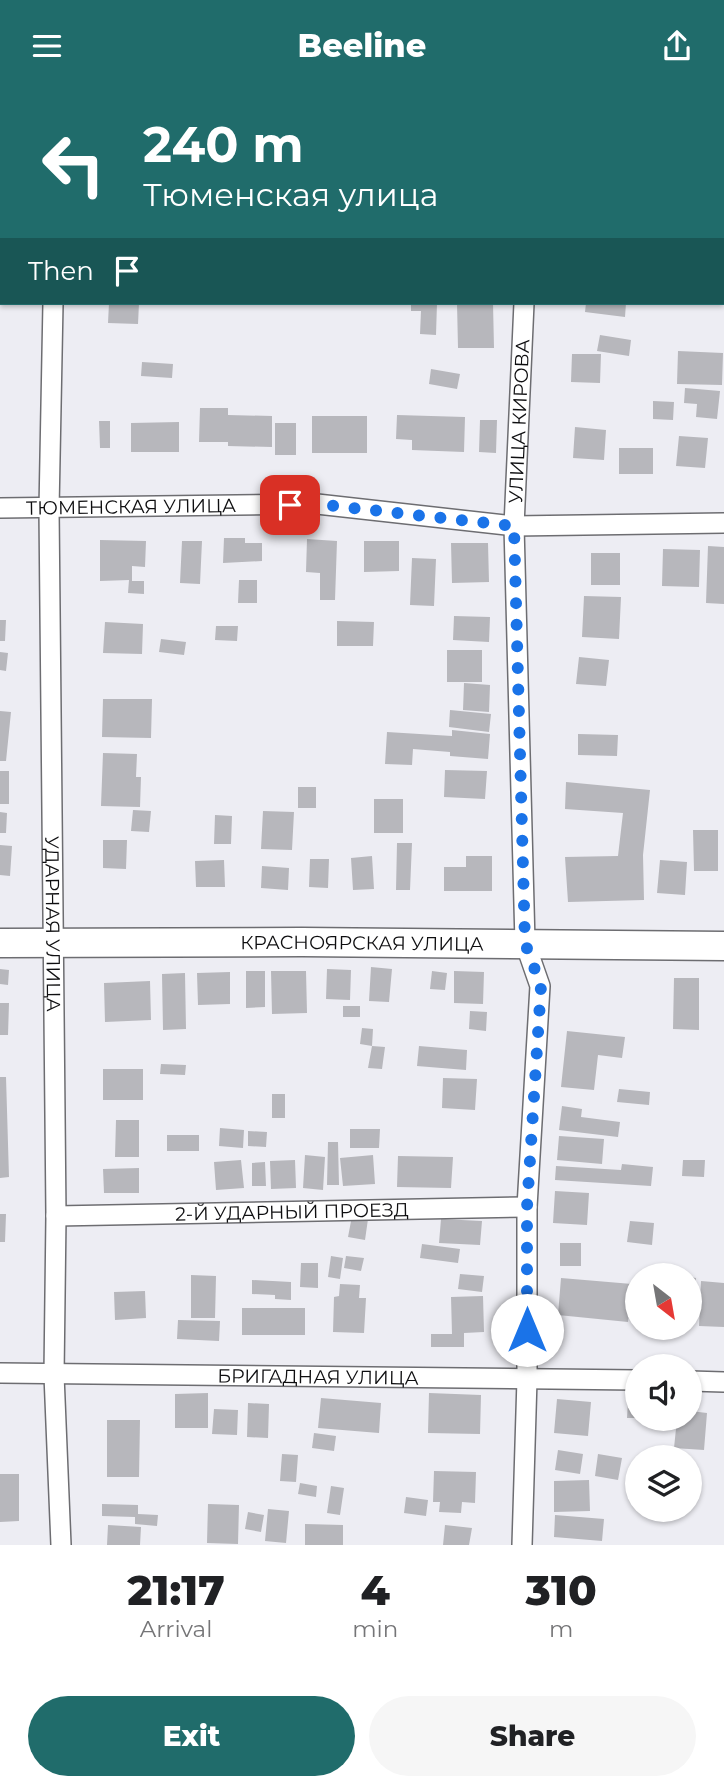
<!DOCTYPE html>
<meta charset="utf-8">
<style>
:root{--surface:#fff;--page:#f6f6f6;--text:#202124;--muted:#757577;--accent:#206c6b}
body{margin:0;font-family:Montserrat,sans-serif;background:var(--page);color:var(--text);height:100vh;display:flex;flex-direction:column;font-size:26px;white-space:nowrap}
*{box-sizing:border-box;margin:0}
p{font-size:23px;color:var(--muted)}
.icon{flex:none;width:38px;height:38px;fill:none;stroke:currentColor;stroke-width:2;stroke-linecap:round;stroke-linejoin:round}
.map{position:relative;height:1454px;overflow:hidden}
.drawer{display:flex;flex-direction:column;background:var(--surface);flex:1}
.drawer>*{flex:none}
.banner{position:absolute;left:0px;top:0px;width:724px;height:214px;box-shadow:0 2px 5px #0004;background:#206c6b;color:#fff;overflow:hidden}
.needle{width:46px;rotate:149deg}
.controls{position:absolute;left:625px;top:1172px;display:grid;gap:14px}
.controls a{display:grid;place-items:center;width:77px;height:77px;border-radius:50%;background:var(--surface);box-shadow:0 2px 5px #0004;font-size:35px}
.pin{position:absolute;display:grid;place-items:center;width:60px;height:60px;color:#fff;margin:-30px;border-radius:14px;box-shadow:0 4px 10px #0006}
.me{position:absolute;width:77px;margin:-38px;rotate:0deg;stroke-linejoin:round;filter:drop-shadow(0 0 5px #0008)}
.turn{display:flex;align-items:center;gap:24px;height:147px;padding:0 28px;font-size:32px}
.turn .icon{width:91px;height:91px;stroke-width:2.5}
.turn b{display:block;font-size:49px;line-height:60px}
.then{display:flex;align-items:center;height:66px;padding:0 28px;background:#0003;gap:14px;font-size:26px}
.eta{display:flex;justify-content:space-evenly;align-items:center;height:119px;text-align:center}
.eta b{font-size:42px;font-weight:800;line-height:49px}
.cta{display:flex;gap:14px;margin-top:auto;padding:14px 28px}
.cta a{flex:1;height:80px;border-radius:42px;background:var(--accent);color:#fff;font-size:28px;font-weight:800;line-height:80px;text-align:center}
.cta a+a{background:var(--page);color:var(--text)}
header{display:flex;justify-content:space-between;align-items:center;height:91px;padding:0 28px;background:var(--accent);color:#fff;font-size:32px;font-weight:800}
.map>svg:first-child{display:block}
.building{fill:#b7b7bc}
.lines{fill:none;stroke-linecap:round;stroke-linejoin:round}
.street-casing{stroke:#6d6d71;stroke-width:22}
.secondary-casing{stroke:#6d6d71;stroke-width:31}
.street{stroke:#fff;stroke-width:19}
.secondary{stroke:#fff;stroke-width:28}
.route{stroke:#1a73e8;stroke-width:12;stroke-dasharray:0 21.6}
.labels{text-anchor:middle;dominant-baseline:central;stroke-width:7;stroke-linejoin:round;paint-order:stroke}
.street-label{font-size:19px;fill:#0e0e10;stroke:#fbfbff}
</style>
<header><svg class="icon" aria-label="menu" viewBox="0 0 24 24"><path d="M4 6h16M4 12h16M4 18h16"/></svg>Beeline<svg class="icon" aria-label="share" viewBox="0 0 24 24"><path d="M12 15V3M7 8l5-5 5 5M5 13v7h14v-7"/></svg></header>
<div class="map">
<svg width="724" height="1454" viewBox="0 0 724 1454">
<rect width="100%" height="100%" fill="#ededf3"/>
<path class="building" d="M 109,212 L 139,212 L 138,233 L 108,232 Z
M 411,212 L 437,212 L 436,244 L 420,243 L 421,220 L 411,220 Z
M 457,212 L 493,212 L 494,257 L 458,257 Z
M 586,212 L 626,212 L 625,226 L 585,221 Z
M 600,244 L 631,249 L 629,265 L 597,260 Z
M 678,260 L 723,262 L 722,294 L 677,293 Z
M 572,263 L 601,263 L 600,292 L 571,291 Z
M 142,271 L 173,273 L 172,287 L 141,285 Z
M 431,278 L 460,283 L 457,298 L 429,293 Z
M 685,297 L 720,300 L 717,328 L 696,326 L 697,313 L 684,312 Z
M 653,310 L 674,311 L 673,329 L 653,328 Z
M 200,317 L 228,317 L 228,324 L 272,325 L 272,356 L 228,355 L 228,351 L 199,351 Z
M 397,324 L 465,326 L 464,361 L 412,359 L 412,349 L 396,348 Z
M 312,325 L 367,325 L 367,362 L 312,362 Z
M 480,329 L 497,329 L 496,362 L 479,361 Z
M 99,330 L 110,330 L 110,357 L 100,357 Z
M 179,331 L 179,361 L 131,361 L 131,332 Z
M 275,332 L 296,332 L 296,364 L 275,364 Z
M 575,336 L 606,339 L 604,369 L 573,367 Z
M 679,345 L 708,347 L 705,377 L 676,375 Z
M 619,357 L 653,357 L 653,383 L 619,383 Z
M 224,447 L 245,447 L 245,452 L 262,452 L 262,470 L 223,472 Z
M 307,448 L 337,450 L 335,509 L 320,509 L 320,482 L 306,481 Z
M 100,449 L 146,450 L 145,476 L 132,475 L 132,490 L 144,490 L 144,503 L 128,502 L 129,489 L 100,490 Z
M 182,450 L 202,450 L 200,493 L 180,492 Z
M 364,450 L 399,450 L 399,480 L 364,481 Z
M 451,452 L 488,452 L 489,491 L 452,492 Z
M 708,455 L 724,456 L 724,513 L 706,512 Z
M 663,458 L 700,459 L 699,496 L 662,495 Z
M 591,462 L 620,462 L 620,494 L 591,494 Z
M 412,467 L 436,468 L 434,515 L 410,514 Z
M 239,489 L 257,489 L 257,512 L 238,512 Z
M 584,505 L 621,506 L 619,548 L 582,546 Z
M 454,525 L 490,526 L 489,551 L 453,549 Z
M 0,529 L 6,529 L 5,550 L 0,550 Z
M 337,530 L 374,531 L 373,555 L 337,555 Z
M 105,531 L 143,533 L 142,563 L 103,562 Z
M 216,535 L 238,535 L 237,550 L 215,549 Z
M 161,548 L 186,551 L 184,564 L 159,561 Z
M 447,559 L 482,559 L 482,591 L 447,591 Z
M 0,561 L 8,562 L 6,580 L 0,579 Z
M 579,566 L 609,569 L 606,595 L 576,593 Z
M 464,592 L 490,594 L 489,621 L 463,619 Z
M 103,608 L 152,608 L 151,647 L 102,646 Z
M 450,619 L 491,623 L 489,641 L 449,636 Z
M 0,620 L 11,621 L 6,670 L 0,670 Z
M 452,639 L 490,643 L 488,668 L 450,665 L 450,661 L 413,658 L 412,674 L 385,673 L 387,641 L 452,645 Z
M 578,643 L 618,644 L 617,665 L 578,664 Z
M 103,662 L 137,663 L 136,686 L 141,686 L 140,716 L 101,715 Z
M 445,679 L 487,680 L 485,708 L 444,706 Z
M 0,680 L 9,680 L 9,713 L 0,713 Z
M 566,691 L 650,699 L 643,764 L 644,809 L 568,811 L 565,766 L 618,765 L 623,722 L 565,718 Z
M 298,696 L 316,696 L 316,717 L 298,717 Z
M 374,708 L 403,708 L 403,742 L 374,742 Z
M 133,719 L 151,720 L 149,741 L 131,740 Z
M 263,720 L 294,721 L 292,759 L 261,758 Z
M 0,721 L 7,722 L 6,742 L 0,742 Z
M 215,724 L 232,725 L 231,753 L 214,753 Z
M 693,739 L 718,739 L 718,780 L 694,780 Z
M 103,749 L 127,749 L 126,778 L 103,777 Z
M 397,752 L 412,752 L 410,799 L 396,799 Z
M 0,754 L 12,755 L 10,785 L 0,784 Z
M 372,765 L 374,798 L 353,799 L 351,767 Z
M 466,765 L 492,765 L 492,800 L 444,800 L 444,776 L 466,776 Z
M 310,768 L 329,768 L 328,797 L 309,796 Z
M 224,769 L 225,796 L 196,796 L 195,770 Z
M 660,769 L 687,771 L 685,804 L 657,802 Z
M 262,775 L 289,777 L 288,799 L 261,797 Z
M 371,876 L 392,878 L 389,911 L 369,910 Z
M 0,878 L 9,879 L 8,894 L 0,893 Z
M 327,878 L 351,879 L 350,909 L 326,908 Z
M 246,880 L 265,880 L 265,916 L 246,917 Z
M 271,880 L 306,880 L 307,922 L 272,923 Z
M 432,880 L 447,882 L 445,899 L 430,898 Z
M 454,880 L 484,881 L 483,913 L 454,912 Z
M 230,881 L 230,913 L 198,914 L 197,882 Z
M 185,882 L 186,938 L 163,939 L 162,883 Z
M 674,887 L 699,887 L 699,939 L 673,938 Z
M 150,890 L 151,929 L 105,931 L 104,892 Z
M 0,912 L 9,912 L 8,944 L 0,944 Z
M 343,915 L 360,915 L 360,926 L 343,926 Z
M 470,920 L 487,921 L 486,940 L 469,938 Z
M 362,937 L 373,938 L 372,955 L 360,953 Z
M 567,940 L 625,946 L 622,967 L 598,964 L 594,999 L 561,996 Z
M 372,955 L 385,956 L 382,978 L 368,977 Z
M 419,955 L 467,959 L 466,979 L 417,975 Z
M 161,973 L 186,974 L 185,984 L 160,983 Z
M 103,978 L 143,978 L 143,1009 L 103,1009 Z
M 0,986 L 6,986 L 9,1086 L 0,1087 Z
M 443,987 L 477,988 L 475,1019 L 442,1017 Z
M 619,998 L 650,1001 L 649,1014 L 617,1011 Z
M 272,1003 L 285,1003 L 285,1027 L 272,1027 Z
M 562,1015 L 582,1018 L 581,1026 L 620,1031 L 618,1046 L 559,1039 Z
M 116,1029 L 139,1029 L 139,1066 L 115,1066 Z
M 220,1037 L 244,1039 L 243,1057 L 219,1055 Z
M 350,1038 L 380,1038 L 379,1057 L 350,1057 Z
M 248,1040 L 267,1041 L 266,1056 L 248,1055 Z
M 167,1044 L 199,1044 L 199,1060 L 167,1060 Z
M 559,1045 L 604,1048 L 602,1073 L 557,1069 Z
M 328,1051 L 338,1051 L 339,1094 L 327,1094 Z
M 305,1064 L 325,1066 L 323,1099 L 303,1097 Z
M 373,1064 L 375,1093 L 343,1095 L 340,1067 Z
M 398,1065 L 453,1066 L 451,1097 L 397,1096 Z
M 241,1069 L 244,1097 L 216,1099 L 214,1071 Z
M 295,1069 L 296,1097 L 271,1098 L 270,1070 Z
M 683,1069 L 705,1069 L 704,1086 L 682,1085 Z
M 265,1071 L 266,1095 L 252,1095 L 252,1072 Z
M 622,1073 L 653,1076 L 651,1095 L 555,1089 L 556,1075 L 621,1079 Z
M 139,1077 L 139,1102 L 104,1102 L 103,1078 Z
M 555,1100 L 589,1102 L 587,1134 L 553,1132 Z
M 0,1123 L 6,1123 L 5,1151 L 0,1151 Z
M 352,1125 L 368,1128 L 365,1149 L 348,1146 Z
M 441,1128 L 482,1130 L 480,1154 L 439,1152 Z
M 630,1130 L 654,1132 L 652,1154 L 627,1151 Z
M 560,1152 L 581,1152 L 581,1175 L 560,1175 Z
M 422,1153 L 460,1158 L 458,1172 L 420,1167 Z
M 331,1165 L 343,1167 L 340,1188 L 328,1186 Z
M 346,1165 L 364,1167 L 361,1180 L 344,1177 Z
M 301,1172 L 318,1172 L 318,1197 L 300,1196 Z
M 460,1183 L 484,1185 L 482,1201 L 458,1198 Z
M 191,1184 L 216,1185 L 215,1227 L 191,1227 Z
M 690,1186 L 696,1187 L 693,1235 L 690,1235 Z
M 561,1187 L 632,1193 L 628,1231 L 558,1224 Z
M 252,1189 L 291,1191 L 291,1209 L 275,1208 L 275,1204 L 252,1203 Z
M 701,1190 L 724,1192 L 724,1236 L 699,1235 Z
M 340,1193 L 360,1194 L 359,1207 L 366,1207 L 364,1242 L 333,1241 L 334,1206 L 339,1205 Z
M 145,1200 L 146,1227 L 115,1229 L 114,1201 Z
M 483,1205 L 484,1241 L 464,1242 L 464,1256 L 431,1256 L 431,1243 L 452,1243 L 451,1206 Z
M 242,1217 L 305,1217 L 305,1244 L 242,1244 Z
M 178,1229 L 220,1230 L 219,1250 L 177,1248 Z
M 208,1302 L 208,1337 L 175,1337 L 175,1303 Z
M 429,1302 L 481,1304 L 480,1343 L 428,1342 Z
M 321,1307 L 381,1312 L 379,1342 L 318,1337 Z
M 557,1308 L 591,1311 L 588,1345 L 554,1342 Z
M 628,1309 L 637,1309 L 637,1327 L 627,1327 Z
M 248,1312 L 269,1313 L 268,1347 L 247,1346 Z
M 214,1318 L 238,1319 L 237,1344 L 212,1343 Z
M 690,1320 L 707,1322 L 704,1359 L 674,1357 L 677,1328 L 690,1328 Z
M 107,1329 L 140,1329 L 139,1386 L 107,1386 Z
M 314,1342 L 336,1345 L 334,1360 L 312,1357 Z
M 558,1359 L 583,1363 L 580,1383 L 555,1379 Z
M 282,1363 L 298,1364 L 296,1391 L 280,1390 Z
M 598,1363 L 622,1367 L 618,1389 L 595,1385 Z
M 434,1380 L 476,1381 L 475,1412 L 462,1411 L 461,1422 L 439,1421 L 440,1411 L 433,1411 Z
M 0,1383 L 19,1383 L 19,1430 L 0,1431 Z
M 589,1389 L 590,1420 L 554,1421 L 554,1390 Z
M 300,1392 L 317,1395 L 316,1406 L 298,1403 Z
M 331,1395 L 344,1397 L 340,1424 L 327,1422 Z
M 406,1406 L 428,1409 L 426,1425 L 404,1422 Z
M 102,1413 L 138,1414 L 138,1423 L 158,1424 L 157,1435 L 135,1433 L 135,1426 L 102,1425 Z
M 208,1413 L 239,1414 L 238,1453 L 207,1452 Z
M 268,1418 L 289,1420 L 286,1452 L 265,1450 Z
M 248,1421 L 264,1424 L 261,1441 L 245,1438 Z
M 555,1424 L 604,1428 L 602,1450 L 554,1446 Z
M 305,1433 L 343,1434 L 343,1454 L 305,1454 Z
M 108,1434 L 141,1436 L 140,1454 L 107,1454 Z
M 445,1434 L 472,1437 L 469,1454 L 443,1454 Z"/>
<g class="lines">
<g class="street-casing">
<g id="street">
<path d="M 57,2 L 57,0"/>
<path d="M 533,2 L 533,0"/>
<path id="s1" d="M 53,212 L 49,418 L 56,1125 L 54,1284 L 61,1454"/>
<path id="s2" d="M 0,417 L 317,413 L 514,435 L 724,432"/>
<path id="s3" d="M 56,1125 L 527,1116"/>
<path id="s4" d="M 0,1282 L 637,1289"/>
<path d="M 690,1290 L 724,1291"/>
<path id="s5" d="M 522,1454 L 527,1288 L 527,1116 L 540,895 L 525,852 L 514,435 L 524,212"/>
</g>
</g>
<g class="secondary-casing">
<g id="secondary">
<path id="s6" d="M 0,852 L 302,851 L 724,855"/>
</g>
</g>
<use href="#street" class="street"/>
<use href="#secondary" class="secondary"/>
</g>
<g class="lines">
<path class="route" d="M 290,414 L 317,413 L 514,435 L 525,852 L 541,895 L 527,1116 L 527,1239"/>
</g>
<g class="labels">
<g class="street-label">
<text stroke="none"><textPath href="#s5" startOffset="1127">УЛИЦА КИРОВА</textPath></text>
<text stroke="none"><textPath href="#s2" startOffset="131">ТЮМЕНСКАЯ УЛИЦА</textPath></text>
<text stroke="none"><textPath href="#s1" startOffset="621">УДАРНАЯ УЛИЦА</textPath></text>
<text stroke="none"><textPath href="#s6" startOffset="362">КРАСНОЯРСКАЯ УЛИЦА</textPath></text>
<text stroke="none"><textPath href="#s3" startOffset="236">2-Й УДАРНЫЙ ПРОЕЗД</textPath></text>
<text stroke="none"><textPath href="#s4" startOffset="318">БРИГАДНАЯ УЛИЦА</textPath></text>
</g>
</g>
</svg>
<div class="controls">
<a><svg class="needle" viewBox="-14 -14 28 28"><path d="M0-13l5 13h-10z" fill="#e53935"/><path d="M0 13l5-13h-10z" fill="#757577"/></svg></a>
<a><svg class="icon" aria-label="sound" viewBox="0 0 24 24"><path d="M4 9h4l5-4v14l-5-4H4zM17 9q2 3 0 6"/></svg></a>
<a><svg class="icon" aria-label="layers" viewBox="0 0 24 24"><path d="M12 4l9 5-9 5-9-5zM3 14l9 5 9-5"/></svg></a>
</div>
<div class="pin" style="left:290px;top:414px;background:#d93025"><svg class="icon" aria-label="arrive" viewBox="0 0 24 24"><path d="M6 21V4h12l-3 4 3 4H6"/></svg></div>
<svg class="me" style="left:527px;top:1239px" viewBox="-20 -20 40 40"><circle r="19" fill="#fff"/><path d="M0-13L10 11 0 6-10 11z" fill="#1a73e8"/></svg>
<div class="banner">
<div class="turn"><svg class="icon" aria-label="left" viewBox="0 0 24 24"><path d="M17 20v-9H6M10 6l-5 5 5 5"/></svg><div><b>240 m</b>Тюменская улица</div></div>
<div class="then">Then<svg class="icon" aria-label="arrive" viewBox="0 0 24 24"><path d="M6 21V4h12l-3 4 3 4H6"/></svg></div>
</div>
</div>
<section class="drawer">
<div class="eta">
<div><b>21:17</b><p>Arrival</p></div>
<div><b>4</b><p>min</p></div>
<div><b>310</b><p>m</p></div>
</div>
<div class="cta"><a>Exit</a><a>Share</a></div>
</section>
